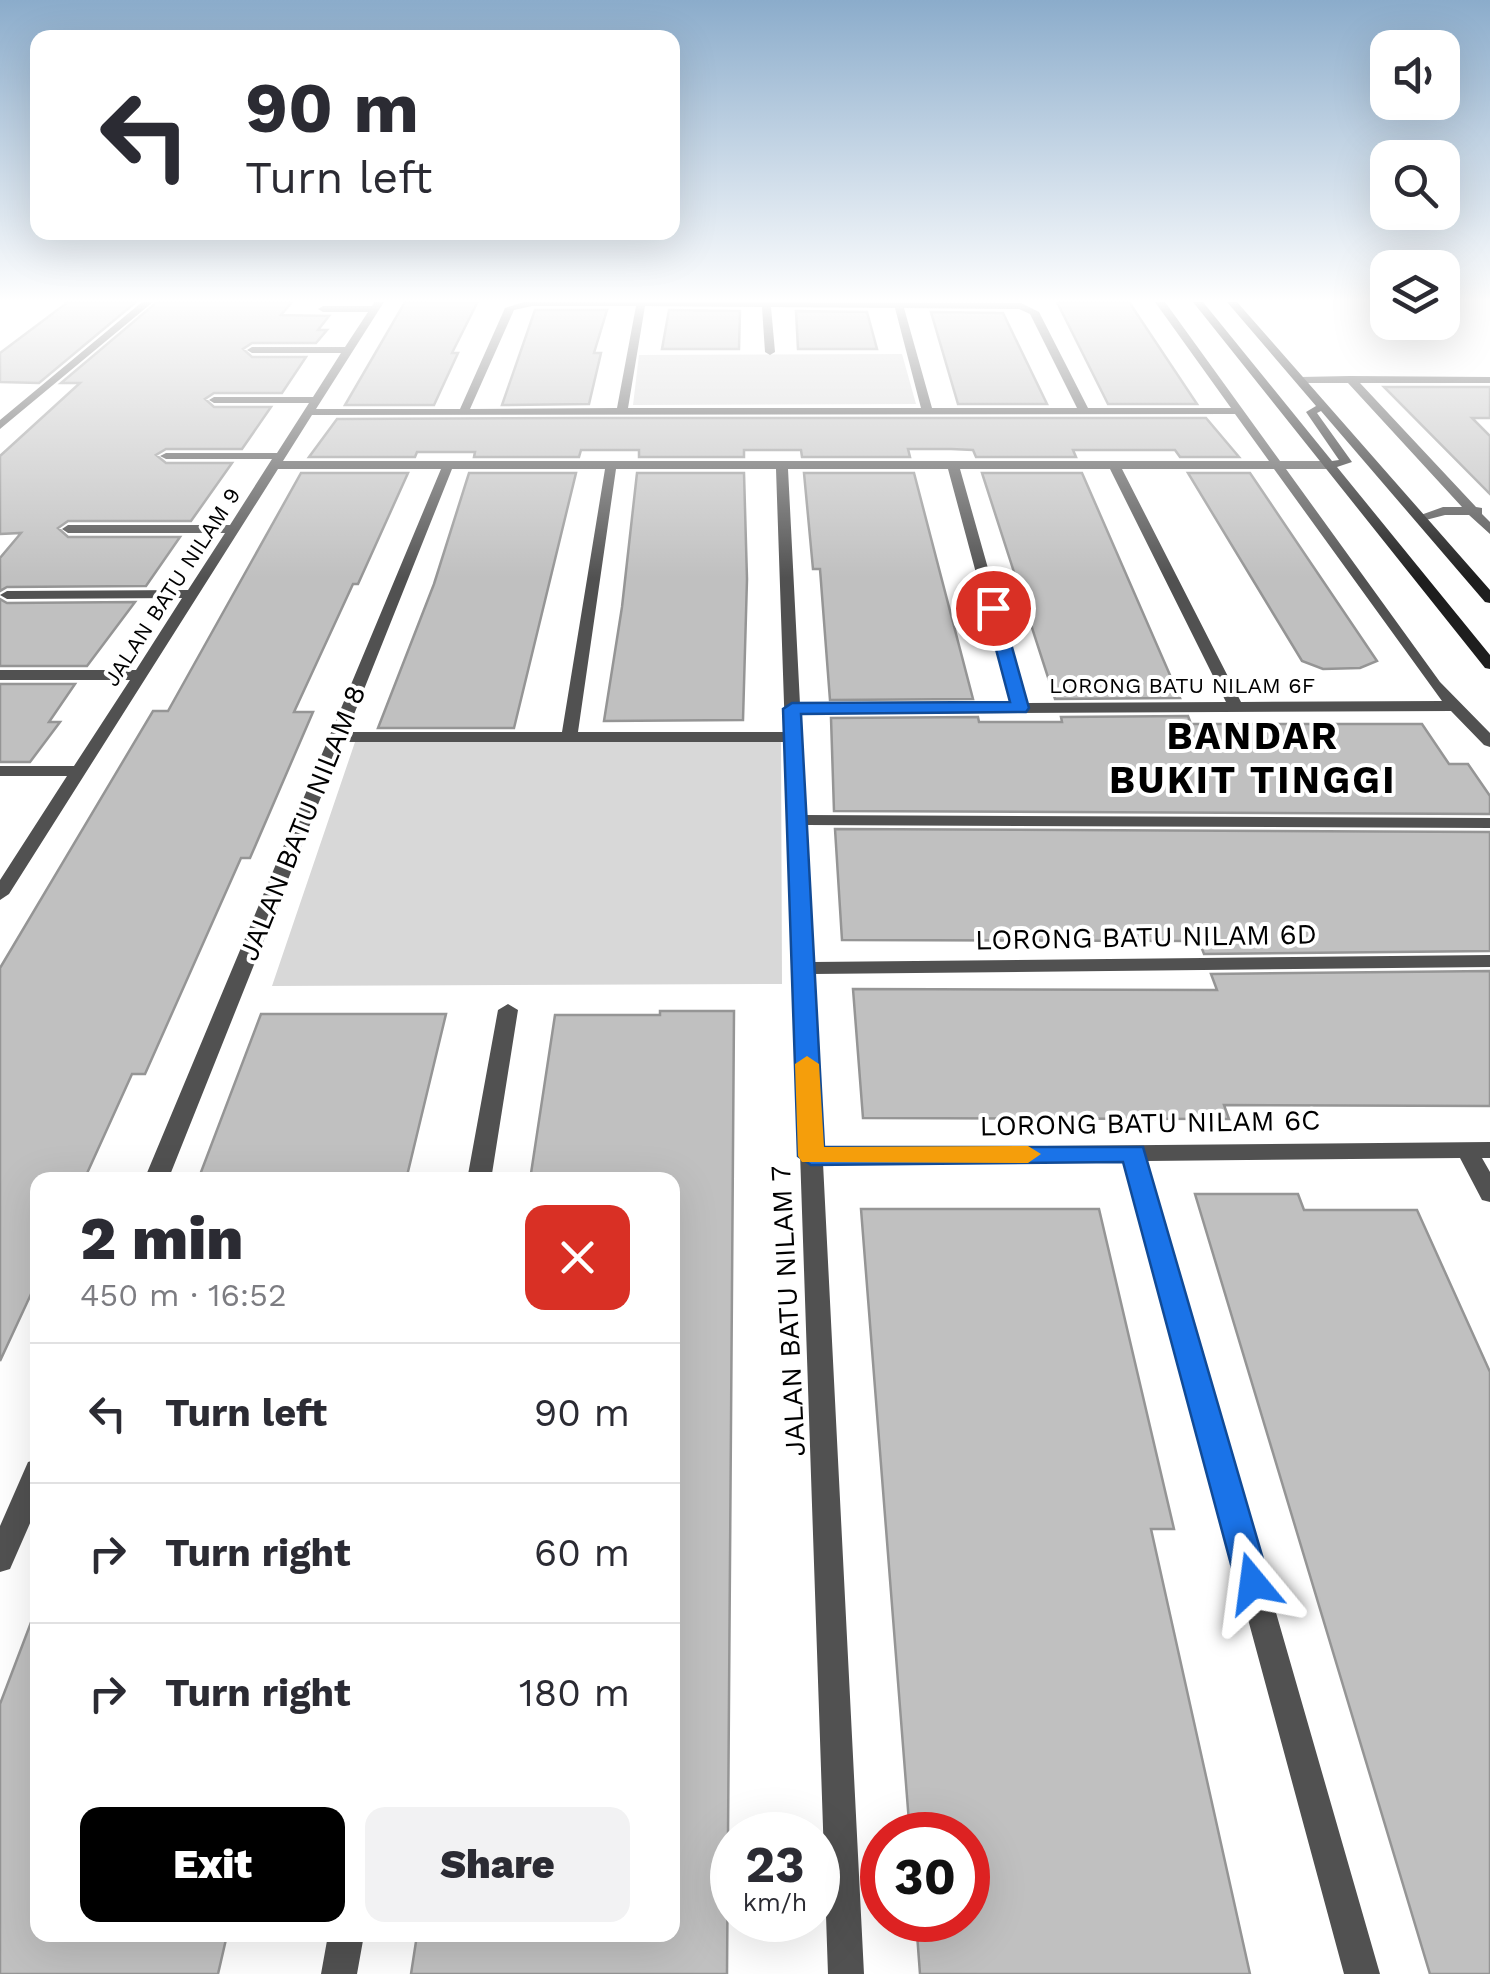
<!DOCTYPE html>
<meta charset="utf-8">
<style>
:root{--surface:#fff;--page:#f2f2f3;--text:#2b2b33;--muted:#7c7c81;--line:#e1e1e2;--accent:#000}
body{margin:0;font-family:"Work Sans",sans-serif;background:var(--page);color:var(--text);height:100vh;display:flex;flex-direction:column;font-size:38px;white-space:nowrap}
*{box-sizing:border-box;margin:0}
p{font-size:32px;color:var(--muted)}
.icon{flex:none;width:55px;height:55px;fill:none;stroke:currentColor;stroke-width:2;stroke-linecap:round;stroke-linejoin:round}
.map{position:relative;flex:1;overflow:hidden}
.details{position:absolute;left:30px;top:1172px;width:650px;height:770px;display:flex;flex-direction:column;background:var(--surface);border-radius:20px;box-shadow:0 10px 40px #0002}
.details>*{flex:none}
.hud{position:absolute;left:30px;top:30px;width:650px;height:210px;border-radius:20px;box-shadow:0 10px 40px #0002;background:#fff;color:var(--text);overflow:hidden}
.controls{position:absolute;left:1370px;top:30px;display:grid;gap:20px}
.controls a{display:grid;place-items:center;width:90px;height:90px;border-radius:20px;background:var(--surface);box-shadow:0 10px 40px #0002;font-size:50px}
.speed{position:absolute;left:710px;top:1812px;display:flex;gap:20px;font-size:50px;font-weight:700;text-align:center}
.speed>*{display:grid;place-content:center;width:130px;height:130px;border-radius:50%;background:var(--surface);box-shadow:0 10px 40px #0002;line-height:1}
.speed small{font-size:25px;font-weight:400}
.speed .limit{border:15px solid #d22;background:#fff;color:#111}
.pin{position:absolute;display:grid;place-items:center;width:85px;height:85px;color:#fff;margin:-42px;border:5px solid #fff;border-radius:50%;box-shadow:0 2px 10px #0007}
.me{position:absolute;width:110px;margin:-55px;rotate:344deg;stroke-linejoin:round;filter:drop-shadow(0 0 8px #0008)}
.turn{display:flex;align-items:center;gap:35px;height:210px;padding:0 50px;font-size:45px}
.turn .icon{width:130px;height:130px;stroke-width:2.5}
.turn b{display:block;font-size:70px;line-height:85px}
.round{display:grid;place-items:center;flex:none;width:105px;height:105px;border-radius:20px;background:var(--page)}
.summary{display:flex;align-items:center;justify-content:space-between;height:170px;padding:0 50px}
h1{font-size:60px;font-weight:800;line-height:75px}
.primary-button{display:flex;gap:20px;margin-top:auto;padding:20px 50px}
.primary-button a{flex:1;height:115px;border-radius:20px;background:var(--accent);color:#fff;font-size:40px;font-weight:800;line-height:115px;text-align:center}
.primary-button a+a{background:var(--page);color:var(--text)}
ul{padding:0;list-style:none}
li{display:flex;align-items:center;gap:30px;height:140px;padding:0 50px;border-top:2px solid var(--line)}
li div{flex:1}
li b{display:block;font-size:38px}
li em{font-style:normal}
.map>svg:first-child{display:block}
.green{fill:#d8d8d8}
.building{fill:#c0c0c0;stroke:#959595;stroke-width:2.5}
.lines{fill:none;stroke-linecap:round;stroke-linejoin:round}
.street{fill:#515151;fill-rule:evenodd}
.secondary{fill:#1e1e1e;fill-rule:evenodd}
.route{fill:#1a73e8;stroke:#114b97;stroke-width:2.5}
.slow{fill:#f59e0b}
.labels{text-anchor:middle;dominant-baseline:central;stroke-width:8;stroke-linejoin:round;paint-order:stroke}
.far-street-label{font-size:22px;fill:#000;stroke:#fff}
.street-label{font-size:28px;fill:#000;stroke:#fff}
.district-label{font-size:38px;font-weight:bold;letter-spacing:2.5px;fill:#000;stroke:#fff}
</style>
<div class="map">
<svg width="1490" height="1974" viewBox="0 0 1490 1974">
<rect width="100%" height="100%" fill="#fff"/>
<path class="green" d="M 902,354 L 916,404 L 633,405 L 639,355 Z
M 781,741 L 782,984 L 272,986 L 355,742 Z"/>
<path class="building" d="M 68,302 L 136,302 L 39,383 L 0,382 L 0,353 Z
M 157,302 L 292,302 L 281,315 L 329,316 L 318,330 L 327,330 L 316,343 L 252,343 L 243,349 L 252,357 L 306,357 L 282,393 L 214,393 L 205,399 L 214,407 L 271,407 L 242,449 L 166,449 L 156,455 L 166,463 L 232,463 L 191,521 L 68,521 L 58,528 L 68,537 L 180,537 L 146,586 L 7,587 L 0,591 L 0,558 L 21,533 L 0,534 L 0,456 L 80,383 L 61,383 Z
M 405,302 L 477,303 L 452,353 L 458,353 L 434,405 L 345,405 Z
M 1057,302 L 1129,302 L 1197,404 L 1108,404 Z
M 535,310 L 607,310 L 594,353 L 601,353 L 589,404 L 502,405 Z
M 669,310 L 740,311 L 739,349 L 662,349 Z
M 796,311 L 867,312 L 877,349 L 798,349 Z
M 931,312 L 1003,313 L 1047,404 L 958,404 Z
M 1384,387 L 1490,387 L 1490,418 L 1472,418 L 1490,436 L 1490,494 Z
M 586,418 L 1206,418 L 1239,457 L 1180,457 L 1175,450 L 1073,450 L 1076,457 L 976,457 L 973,450 L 951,449 L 908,449 L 910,457 L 802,457 L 801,450 L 744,450 L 744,457 L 639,457 L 639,450 L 581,450 L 579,457 L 474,457 L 475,452 L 417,452 L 415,457 L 309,457 L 337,419 Z
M 301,473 L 408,473 L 358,584 L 353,584 L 294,712 L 313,712 L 294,756 L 250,858 L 241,858 L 145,1074 L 132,1074 L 84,1180 L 38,1180 L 38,1279 L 0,1361 L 0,968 L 153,711 L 168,711 Z
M 469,473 L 576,473 L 514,728 L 378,728 L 434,584 Z
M 637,473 L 744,473 L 747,579 L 743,720 L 604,721 L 622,607 Z
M 804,473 L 914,473 L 973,699 L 830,700 L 820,569 L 813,569 Z
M 982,473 L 1082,473 L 1180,698 L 1055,699 Z
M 1188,473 L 1250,473 L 1377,661 L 1360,668 L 1323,669 L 1302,661 Z
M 0,599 L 7,603 L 135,602 L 87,666 L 0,666 Z
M 0,684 L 75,684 L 49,722 L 60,722 L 30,762 L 0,762 Z
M 1188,716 L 1191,724 L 1422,724 L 1449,764 L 1468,764 L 1490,796 L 1490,814 L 834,811 L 831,718 L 978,717 L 979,722 L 1062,722 L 1061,717 Z
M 835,829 L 1490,832 L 1490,951 L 1204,954 L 1199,941 L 842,940 Z
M 1490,971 L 1490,1106 L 1224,1105 L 1229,1119 L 863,1118 L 853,989 L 1217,990 L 1211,974 Z
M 660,1011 L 734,1011 L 727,1974 L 411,1974 L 417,1935 L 672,1935 L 672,1180 L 530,1180 L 555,1015 L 660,1015 Z
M 261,1014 L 446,1014 L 406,1180 L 198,1180 Z
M 1195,1194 L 1298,1194 L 1304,1210 L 1417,1210 L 1490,1372 L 1490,1974 L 1430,1974 Z
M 861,1209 L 1099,1209 L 1174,1529 L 1151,1529 L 1250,1974 L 920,1974 L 916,1920 L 968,1920 L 968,1835 L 910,1835 Z
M 35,1612 L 38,1935 L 227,1935 L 218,1974 L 0,1974 L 0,1704 Z"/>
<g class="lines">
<path class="street" d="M 142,302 L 153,302 L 0,429 L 0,420 Z
M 374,302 L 384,302 L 316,409 L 460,409 L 505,308 L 524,302 L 1021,303 L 1039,312 L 1088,408 L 1231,408 L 1155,302 L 1165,302 L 1280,461 L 1329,461 L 1335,465 L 1329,469 L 1286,469 L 1440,682 L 1490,733 L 1490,747 L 1484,745 L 1451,711 L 800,714 L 805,815 L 1490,818 L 1490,828 L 806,825 L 813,962 L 1490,955 L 1490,967 L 813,974 L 822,1148 L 1490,1142 L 1490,1158 L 1482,1158 L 1490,1172 L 1490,1202 L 1482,1200 L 1460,1158 L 1146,1161 L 1380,1974 L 1344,1974 L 1124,1161 L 823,1163 L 864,1974 L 828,1974 L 786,742 L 343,742 L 168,1180 L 144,1180 L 441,469 L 278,469 L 9,894 L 0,900 L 0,880 L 67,776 L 0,776 L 0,766 L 74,766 L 130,680 L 0,680 L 0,670 L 136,670 L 182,598 L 7,599 L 0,595 L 7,591 L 188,590 L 225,533 L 68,533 L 62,529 L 68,525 L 230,525 L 272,459 L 166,459 L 160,456 L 166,453 L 277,453 L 309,403 L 214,403 L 209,400 L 214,397 L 313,397 L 341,353 L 252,353 L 247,350 L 252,347 L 345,347 L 368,312 L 323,312 L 318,309 L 323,306 L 372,306 ZM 532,306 L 636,306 L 617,408 L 470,409 L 514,310 ZM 645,306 L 762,307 L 765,352 L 770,355 L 775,352 L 771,307 L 895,308 L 921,408 L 628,408 ZM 904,308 L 1019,309 L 1030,314 L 1077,408 L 932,408 ZM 1235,414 L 1269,461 L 283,461 L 312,415 ZM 452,469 L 605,469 L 562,732 L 347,732 ZM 616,469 L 776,469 L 785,732 L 578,732 ZM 788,469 L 948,469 L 1011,703 L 800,704 ZM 960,469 L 1110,469 L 1226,702 L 1026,703 ZM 1122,469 L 1274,469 L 1442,701 L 1241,702 Z
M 1350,376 L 1490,377 L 1490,383 L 1360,383 L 1476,507 L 1482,508 L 1482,514 L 1490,522 L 1490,534 L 1469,515 L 1445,515 L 1418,522 L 1418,516 L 1443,507 L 1462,507 L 1348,383 L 1300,383 L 1295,380 L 1300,377 Z
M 508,1004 L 518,1010 L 491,1180 L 467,1180 L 498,1010 Z
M 38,1459 L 38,1505 L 10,1569 L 0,1572 L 0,1526 L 28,1462 Z
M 328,1935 L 364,1935 L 357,1974 L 321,1974 Z"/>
<path class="secondary" d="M 1193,302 L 1203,302 L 1332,461 L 1339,460 L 1306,412 L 1316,406 L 1227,302 L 1237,302 L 1490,590 L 1490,603 L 1485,602 L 1321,411 L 1317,413 L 1352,462 L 1337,467 L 1490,655 L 1490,669 L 1485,668 Z"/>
</g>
<linearGradient id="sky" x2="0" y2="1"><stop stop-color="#8baccb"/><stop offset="0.52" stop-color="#fff"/><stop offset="1" stop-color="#fff" stop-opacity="0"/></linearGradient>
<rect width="1490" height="578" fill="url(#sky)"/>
<path class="route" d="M 993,604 L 1001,608 L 1029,708 L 1026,712 L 801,714 L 824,1147 L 1143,1147 L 1270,1583 L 1265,1593 L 1253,1597 L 1241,1593 L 1236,1583 L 1123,1162 L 811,1165 L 798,1156 L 783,709 L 792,703 L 1010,702 L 985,608 Z"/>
<path class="slow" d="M 807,1056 L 819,1064 L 824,1147 L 1028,1146 L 1041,1154 L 1028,1163 L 802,1162 L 798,1156 L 795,1064 Z"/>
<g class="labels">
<g class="far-street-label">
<text transform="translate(172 587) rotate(-57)">JALAN BATU NILAM 9</text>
<text x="1182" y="685">LORONG BATU NILAM 6F</text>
</g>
<g class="street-label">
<text transform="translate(302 823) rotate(-68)">JALAN BATU NILAM 8</text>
<text transform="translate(1146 937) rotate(-1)">LORONG BATU NILAM 6D</text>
<text transform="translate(1150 1123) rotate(-1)">LORONG BATU NILAM 6C</text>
<text transform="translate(788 1311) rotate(-93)">JALAN BATU NILAM 7</text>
</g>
<g class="district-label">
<text x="1253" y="736">BANDAR<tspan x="1253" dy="44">BUKIT TINGGI</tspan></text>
</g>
</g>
</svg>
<div class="controls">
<a><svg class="icon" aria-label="sound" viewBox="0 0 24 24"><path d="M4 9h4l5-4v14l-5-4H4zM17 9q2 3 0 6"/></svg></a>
<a><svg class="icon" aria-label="search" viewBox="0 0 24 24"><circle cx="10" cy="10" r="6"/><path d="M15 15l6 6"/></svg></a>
<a><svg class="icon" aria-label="layers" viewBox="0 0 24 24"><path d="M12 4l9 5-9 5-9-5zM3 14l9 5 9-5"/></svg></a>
</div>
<div class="speed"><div>23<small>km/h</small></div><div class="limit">30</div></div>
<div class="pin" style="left:993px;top:608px;background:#d93025"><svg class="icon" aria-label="arrive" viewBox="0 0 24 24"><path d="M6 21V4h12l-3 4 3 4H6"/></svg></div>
<svg class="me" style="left:1253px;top:1583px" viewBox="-20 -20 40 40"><path d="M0-17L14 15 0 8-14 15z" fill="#1a73e8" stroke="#fff" stroke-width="4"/></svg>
<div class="hud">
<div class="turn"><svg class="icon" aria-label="left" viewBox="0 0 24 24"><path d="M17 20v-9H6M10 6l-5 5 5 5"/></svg><div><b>90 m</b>Turn left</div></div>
</div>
<section class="details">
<div class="summary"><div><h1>2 min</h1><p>450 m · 16:52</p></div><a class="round" style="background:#d93025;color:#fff"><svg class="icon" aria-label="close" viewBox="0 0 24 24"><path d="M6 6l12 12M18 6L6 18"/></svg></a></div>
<ul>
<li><svg class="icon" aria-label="left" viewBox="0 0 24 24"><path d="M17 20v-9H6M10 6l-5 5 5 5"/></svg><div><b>Turn left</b></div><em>90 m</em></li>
<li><svg class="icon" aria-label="right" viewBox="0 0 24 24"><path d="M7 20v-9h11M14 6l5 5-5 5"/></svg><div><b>Turn right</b></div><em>60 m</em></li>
<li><svg class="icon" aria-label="right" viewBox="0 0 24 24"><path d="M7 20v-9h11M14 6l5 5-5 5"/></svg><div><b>Turn right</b></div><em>180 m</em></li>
</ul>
<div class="primary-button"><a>Exit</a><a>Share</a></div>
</section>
</div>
